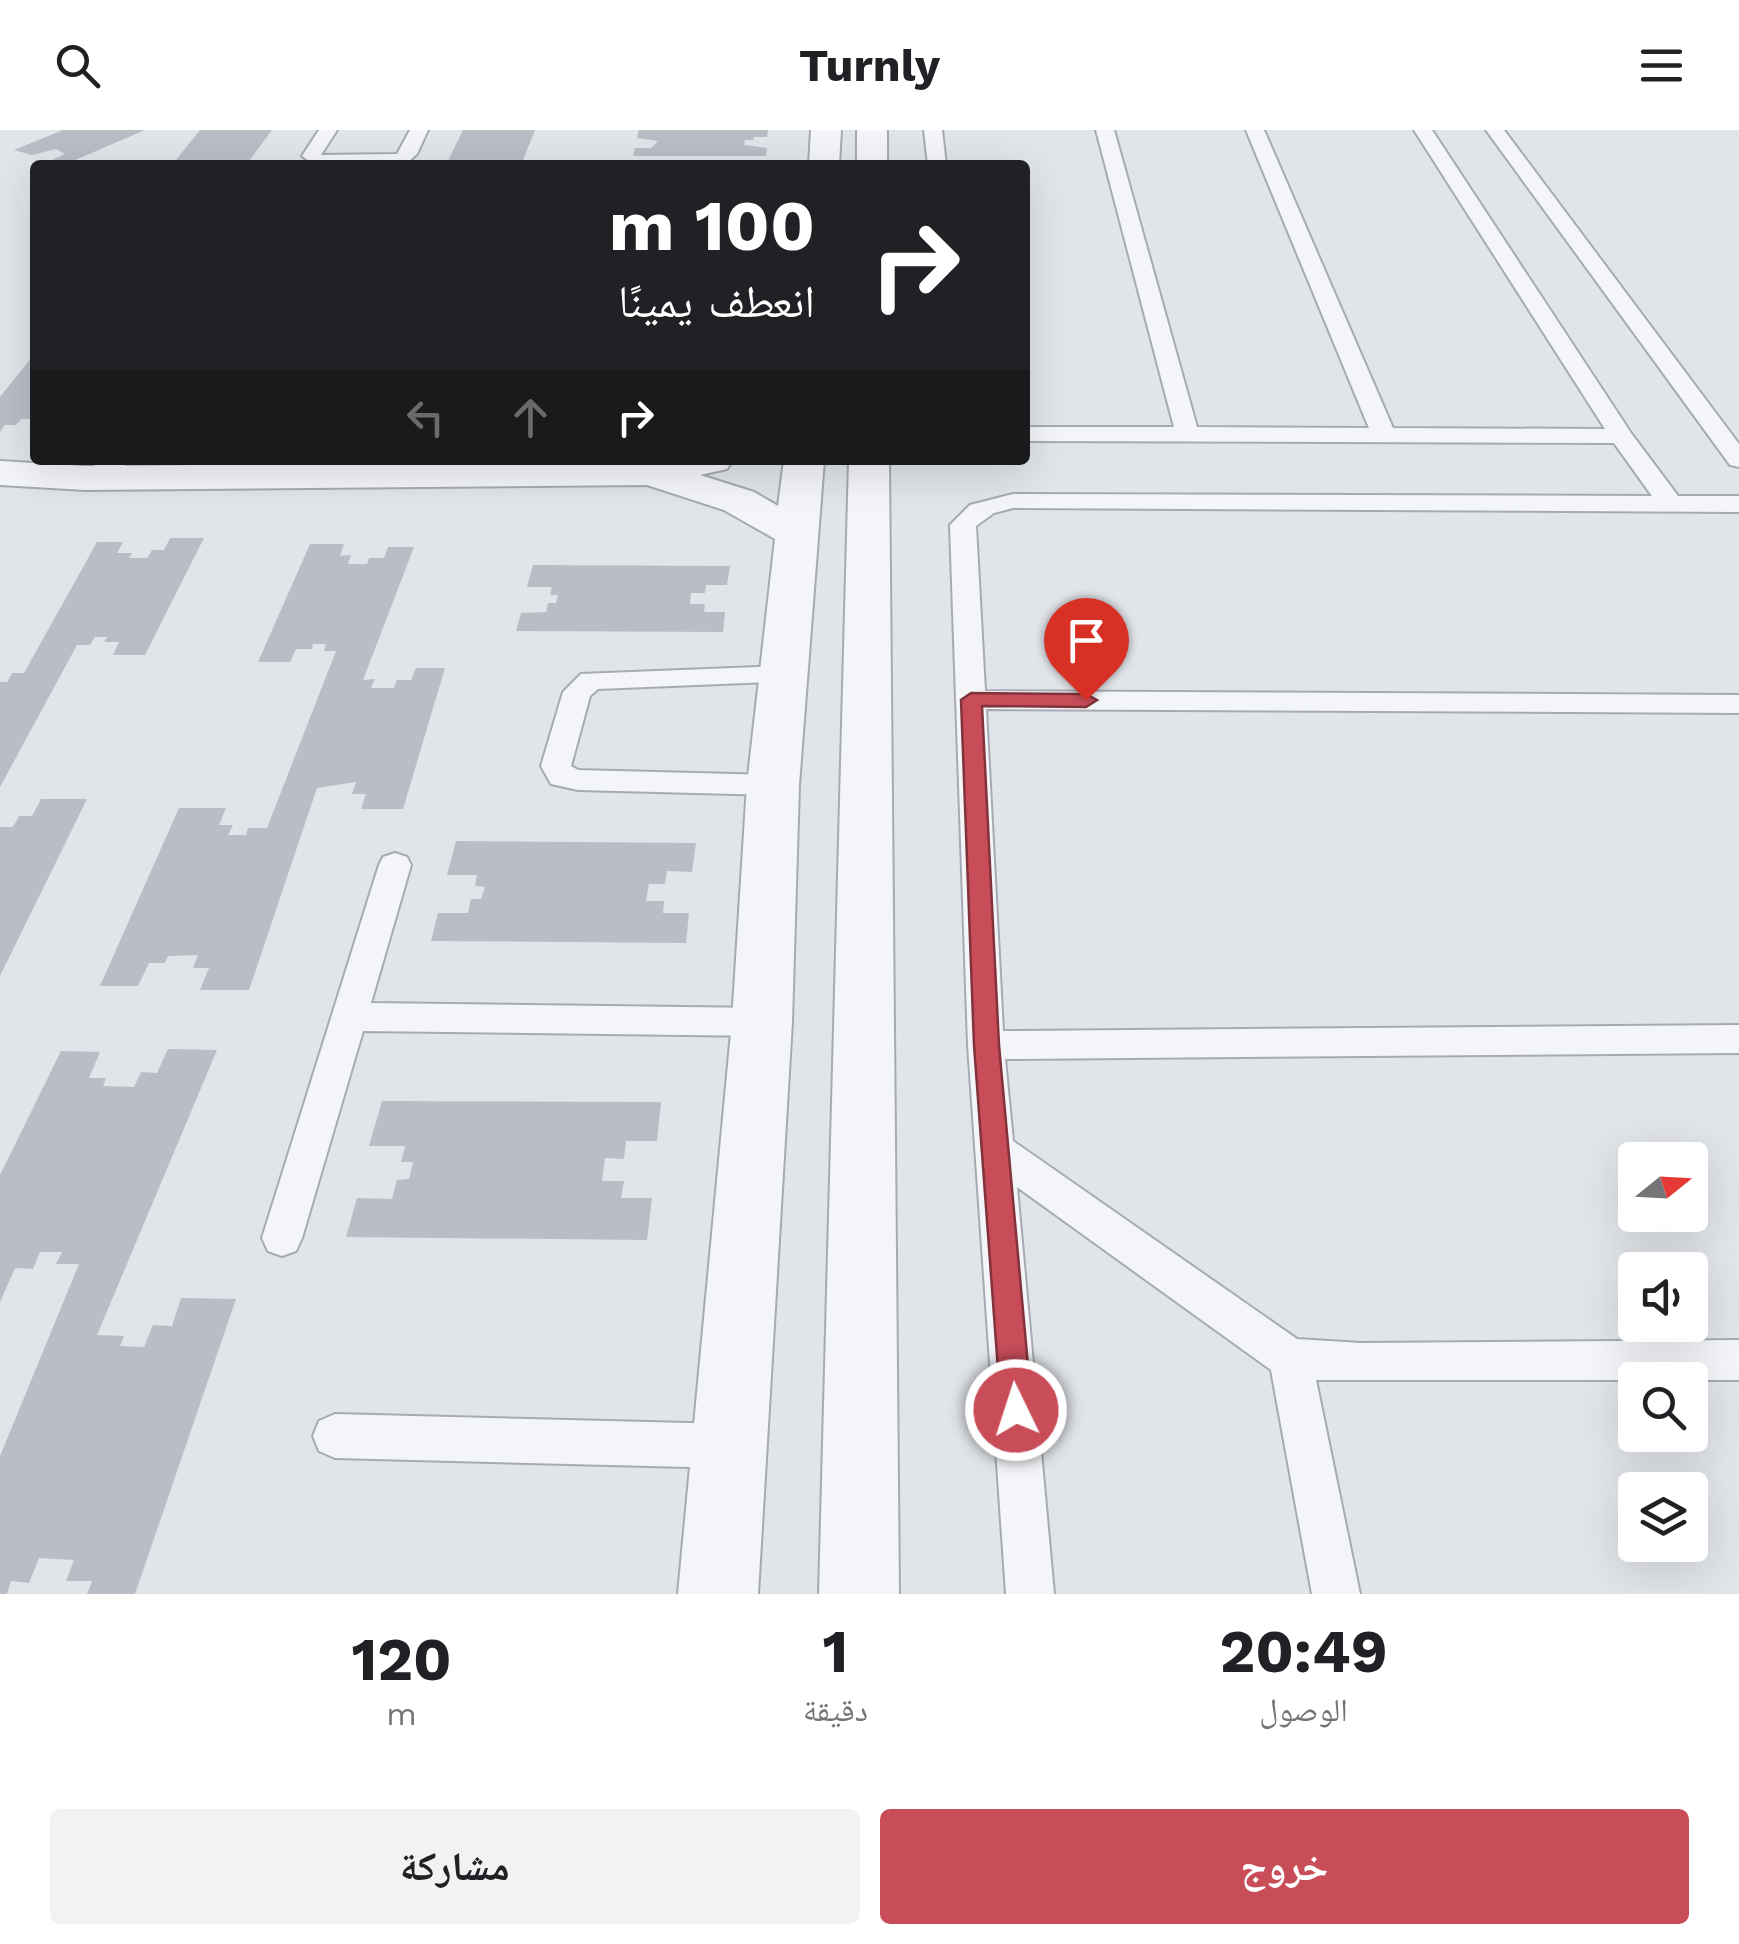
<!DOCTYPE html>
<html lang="ar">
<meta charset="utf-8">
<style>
:root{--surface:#fff;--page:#f2f2f2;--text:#202124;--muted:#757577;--accent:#c84d59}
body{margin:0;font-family:"Work Sans","Noto Naskh Arabic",sans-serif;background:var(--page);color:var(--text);direction:rtl;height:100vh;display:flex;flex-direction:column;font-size:38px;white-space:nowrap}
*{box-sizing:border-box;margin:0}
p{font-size:32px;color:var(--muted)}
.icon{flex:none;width:55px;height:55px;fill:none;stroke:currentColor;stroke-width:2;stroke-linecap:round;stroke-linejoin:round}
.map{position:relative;height:1464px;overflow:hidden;direction:ltr}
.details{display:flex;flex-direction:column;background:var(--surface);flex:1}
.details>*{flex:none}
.banner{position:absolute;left:30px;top:30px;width:1000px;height:305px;border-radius:10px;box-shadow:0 10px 40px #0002;direction:rtl;background:#202124;color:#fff;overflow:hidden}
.needle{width:65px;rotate:72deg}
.fabs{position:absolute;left:1618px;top:1012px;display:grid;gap:20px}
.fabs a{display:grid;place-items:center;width:90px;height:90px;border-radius:10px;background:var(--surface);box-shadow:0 10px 40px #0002;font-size:50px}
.pin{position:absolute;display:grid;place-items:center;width:85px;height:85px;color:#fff;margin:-102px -42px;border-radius:50% 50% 50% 0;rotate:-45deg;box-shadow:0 0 10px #0007}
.pin .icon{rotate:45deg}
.me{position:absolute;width:110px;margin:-55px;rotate:356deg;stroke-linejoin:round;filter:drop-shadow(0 0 8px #0008)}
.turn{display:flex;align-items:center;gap:35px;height:210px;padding:0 50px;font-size:45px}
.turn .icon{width:130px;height:130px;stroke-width:2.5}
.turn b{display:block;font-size:70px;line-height:85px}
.lanes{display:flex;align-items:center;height:95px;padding:0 50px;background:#0003;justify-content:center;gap:50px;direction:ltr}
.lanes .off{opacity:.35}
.eta{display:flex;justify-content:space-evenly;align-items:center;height:170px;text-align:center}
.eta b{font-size:60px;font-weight:700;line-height:70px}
.primary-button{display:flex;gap:20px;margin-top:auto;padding:20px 50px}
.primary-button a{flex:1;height:115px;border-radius:10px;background:var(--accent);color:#fff;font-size:40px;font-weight:700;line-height:115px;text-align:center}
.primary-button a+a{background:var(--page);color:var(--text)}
header{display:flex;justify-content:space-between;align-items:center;height:130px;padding:0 50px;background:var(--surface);font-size:45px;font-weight:700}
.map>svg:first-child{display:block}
.building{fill:#b9bdc6}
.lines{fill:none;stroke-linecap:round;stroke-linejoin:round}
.lane-casing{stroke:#a6abb3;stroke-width:4}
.street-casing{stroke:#a6abb3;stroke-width:4}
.lane{fill:#f4f5f8;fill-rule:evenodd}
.street{fill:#f4f5f8;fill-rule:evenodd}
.route{fill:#c84d59;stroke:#82323a;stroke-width:2.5}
</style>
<header><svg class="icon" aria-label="menu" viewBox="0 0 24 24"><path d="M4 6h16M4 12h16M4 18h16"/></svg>Turnly<svg class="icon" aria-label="search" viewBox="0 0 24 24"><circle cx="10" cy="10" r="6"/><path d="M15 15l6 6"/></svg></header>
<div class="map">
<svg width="1739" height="1464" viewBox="0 0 1739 1464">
<rect width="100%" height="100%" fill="#e1e4e9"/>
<path class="building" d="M 63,0 L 145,0 L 66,34 L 52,30 L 65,24 L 56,19 L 32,25 L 14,20 Z
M 200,0 L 272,0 L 246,35 L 206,30 L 203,34 L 172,35 Z
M 463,0 L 535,0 L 521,35 L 478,30 L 477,33 L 446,35 Z
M 639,0 L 768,0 L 767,7 L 754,7 L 753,10 L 745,10 L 744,15 L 767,18 L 766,26 L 633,26 L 635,18 L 651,18 L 658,11 L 637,8 Z
M 35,223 L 35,289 L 21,289 L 16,295 L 5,295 L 0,302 L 0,267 Z
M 170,408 L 204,408 L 145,525 L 113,525 L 119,512 L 104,512 L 107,507 L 95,507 L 90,515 L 77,515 L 0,657 L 0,552 L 7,552 L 12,543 L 24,543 L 97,412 L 123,412 L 117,423 L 132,423 L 129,428 L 147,428 L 152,420 L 164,420 Z
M 310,414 L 344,414 L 340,426 L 351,425 L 348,434 L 367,434 L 369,428 L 384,428 L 388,417 L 414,417 L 363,550 L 375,549 L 371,558 L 394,558 L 397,550 L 411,550 L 416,538 L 445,538 L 403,679 L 361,679 L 366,664 L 352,664 L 356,652 L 317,658 L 249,860 L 200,860 L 209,838 L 193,838 L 198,825 L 168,826 L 165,833 L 149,833 L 138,856 L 100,856 L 179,678 L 226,678 L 219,695 L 233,695 L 228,705 L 246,705 L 248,698 L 267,698 L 336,521 L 324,521 L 326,514 L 313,514 L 312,519 L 296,519 L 290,532 L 258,532 Z
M 533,435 L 730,436 L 727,455 L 706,455 L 705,463 L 691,463 L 690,474 L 705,474 L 704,482 L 725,482 L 723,502 L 516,501 L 521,483 L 546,482 L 548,473 L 556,473 L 558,465 L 550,465 L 552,457 L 527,457 Z
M 41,669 L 87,669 L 0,846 L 0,697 L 13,697 L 19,686 L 32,686 Z
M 456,711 L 696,713 L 692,742 L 667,741 L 665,754 L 649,754 L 646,771 L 664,771 L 663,783 L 689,783 L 686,813 L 431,811 L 438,783 L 468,783 L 471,769 L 481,769 L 485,757 L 475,756 L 477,745 L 447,745 Z
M 168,919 L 217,920 L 97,1205 L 124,1206 L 120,1216 L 144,1217 L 153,1195 L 172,1196 L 181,1168 L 236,1169 L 135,1464 L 87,1464 L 92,1451 L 66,1451 L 74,1430 L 39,1428 L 29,1453 L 11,1451 L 7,1464 L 0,1464 L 0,1326 L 79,1134 L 56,1134 L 62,1122 L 40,1122 L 33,1139 L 15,1138 L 0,1172 L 0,1045 L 61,921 L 100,922 L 89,948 L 106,948 L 103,956 L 134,957 L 141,942 L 157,943 Z
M 382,971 L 661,972 L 657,1011 L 626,1011 L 624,1029 L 605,1028 L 602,1051 L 624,1051 L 621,1068 L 652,1068 L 647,1110 L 346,1107 L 357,1068 L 392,1069 L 397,1050 L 409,1049 L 413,1032 L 401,1032 L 405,1016 L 369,1016 Z"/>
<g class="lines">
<g class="lane-casing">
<path id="lane" d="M 319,0 L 337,0 L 321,25 L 397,24 L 410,0 L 428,0 L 417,24 L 407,33 L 315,35 L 302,26 Z
M 924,0 L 942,0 L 946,35 L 928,35 Z
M 1096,0 L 1114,0 L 1197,297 L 1369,298 L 1246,0 L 1264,0 L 1393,298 L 1605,299 L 1414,0 L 1432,0 L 1631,303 L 1678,366 L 1739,366 L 1739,382 L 1013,378 L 994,383 L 976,396 L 985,561 L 1739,565 L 1739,583 L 986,579 L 1003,901 L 1739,895 L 1739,923 L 1005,929 L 1013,1011 L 1297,1209 L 1361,1213 L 1739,1210 L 1739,1250 L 1316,1250 L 1360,1464 L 1312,1464 L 1271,1240 L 1017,1057 L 1054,1464 L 1006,1464 L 968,915 L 950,395 L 970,375 L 1013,364 L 1652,366 L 1614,313 L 1025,311 L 1025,297 L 1174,297 Z
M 1486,0 L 1504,0 L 1739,314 L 1739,337 L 1730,335 Z
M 104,330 L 135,330 L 94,353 L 76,353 L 73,348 Z
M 783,536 L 793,539 L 797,545 L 793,551 L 598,559 L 590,566 L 571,636 L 578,640 L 773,645 L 784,648 L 788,655 L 784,662 L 773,665 L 578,660 L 551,654 L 541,636 L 563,562 L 581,544 Z
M 395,723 L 407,727 L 411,735 L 371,873 L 762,878 L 775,882 L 780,892 L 775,902 L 762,906 L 363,901 L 302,1108 L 296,1121 L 282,1126 L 268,1121 L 262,1108 L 379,735 L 383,727 Z
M 335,1284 L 729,1294 L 745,1301 L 751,1316 L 745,1331 L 729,1338 L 335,1328 L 319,1321 L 313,1306 L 319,1291 Z"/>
</g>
<g class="street-casing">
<path id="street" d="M 811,0 L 841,0 L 839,35 L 809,35 Z
M 857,0 L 887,0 L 887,35 L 857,35 Z
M 733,330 L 727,339 L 700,345 L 754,362 L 778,376 L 784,330 L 824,330 L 799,655 L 792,892 L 758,1464 L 678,1464 L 732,892 L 747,655 L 775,409 L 724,380 L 647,355 L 85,360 L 0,355 L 0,331 L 85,336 Z
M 849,330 L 889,330 L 899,1464 L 819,1464 Z"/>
</g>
<use href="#lane" class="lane"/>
<use href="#street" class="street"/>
</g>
<path class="route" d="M 971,563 L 1086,564 L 1097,570 L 1086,577 L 982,576 L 999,915 L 1032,1280 L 1027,1290 L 1016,1294 L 1005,1290 L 1001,1280 L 974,915 L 961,570 Z"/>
</svg>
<div class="fabs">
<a><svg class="needle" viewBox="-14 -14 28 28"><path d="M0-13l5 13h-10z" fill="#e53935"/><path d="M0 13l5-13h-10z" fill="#757577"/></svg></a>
<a><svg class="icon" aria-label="sound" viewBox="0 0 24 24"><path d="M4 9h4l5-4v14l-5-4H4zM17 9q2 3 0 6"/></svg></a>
<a><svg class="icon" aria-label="search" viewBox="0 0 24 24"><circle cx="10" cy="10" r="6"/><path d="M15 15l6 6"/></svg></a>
<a><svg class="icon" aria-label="layers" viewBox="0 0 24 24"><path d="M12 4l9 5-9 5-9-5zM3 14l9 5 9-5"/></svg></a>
</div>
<div class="pin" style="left:1086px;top:570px;background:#d93025"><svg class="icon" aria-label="arrive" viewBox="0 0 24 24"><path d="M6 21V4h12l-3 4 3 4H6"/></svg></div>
<svg class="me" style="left:1016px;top:1280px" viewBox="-20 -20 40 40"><circle r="17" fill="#c84d59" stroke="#fff" stroke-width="3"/><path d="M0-11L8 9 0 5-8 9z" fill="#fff"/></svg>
<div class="banner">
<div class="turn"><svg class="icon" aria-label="right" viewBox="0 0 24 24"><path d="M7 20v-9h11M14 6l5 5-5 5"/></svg><div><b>100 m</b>انعطف يمينًا</div></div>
<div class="lanes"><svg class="icon off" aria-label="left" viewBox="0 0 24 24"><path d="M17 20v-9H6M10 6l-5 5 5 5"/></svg><svg class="icon off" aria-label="ahead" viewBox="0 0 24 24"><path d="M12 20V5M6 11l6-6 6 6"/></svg><svg class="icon" aria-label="right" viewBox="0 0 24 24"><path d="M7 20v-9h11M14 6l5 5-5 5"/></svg></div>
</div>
</div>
<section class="details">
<div class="eta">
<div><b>20:49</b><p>الوصول</p></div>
<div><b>1</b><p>دقيقة</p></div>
<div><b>120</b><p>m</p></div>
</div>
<div class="primary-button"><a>خروج</a><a>مشاركة</a></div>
</section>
